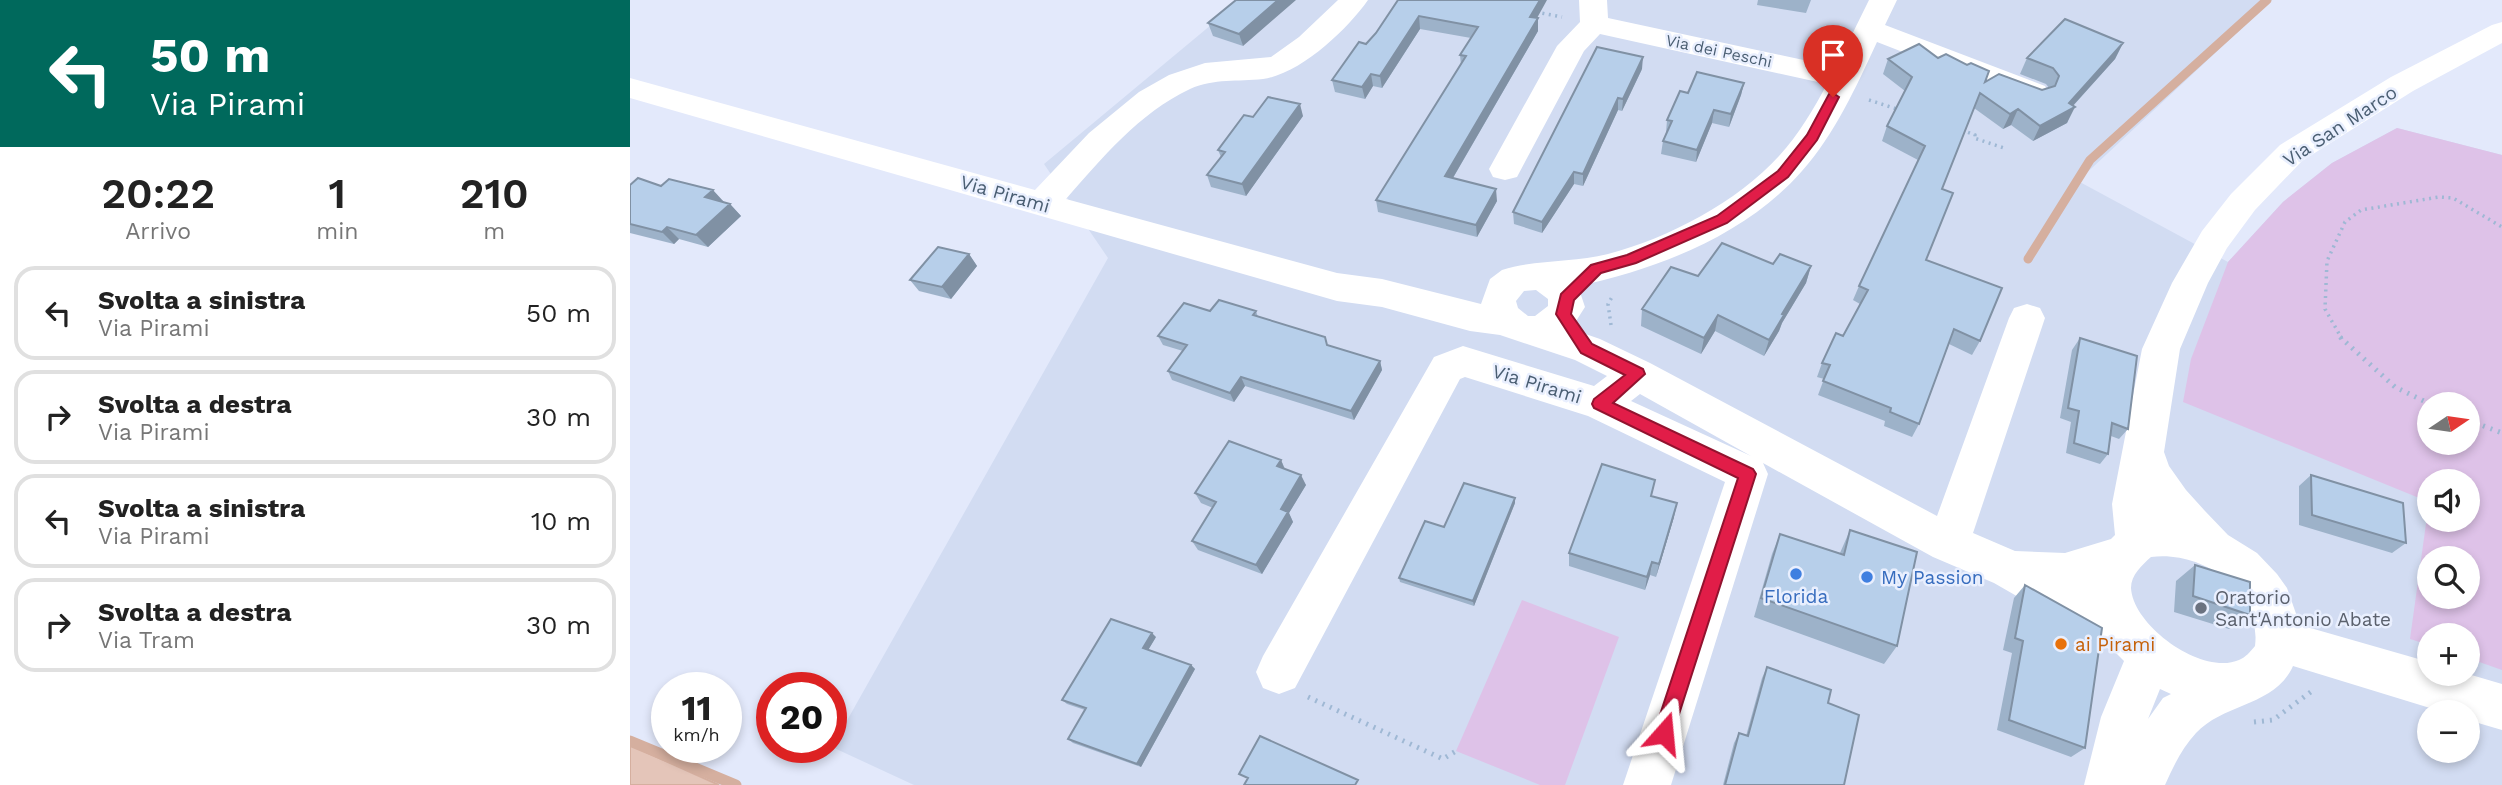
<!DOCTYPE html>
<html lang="it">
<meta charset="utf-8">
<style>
:root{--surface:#fff;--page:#f2f2f2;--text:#222;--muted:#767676;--line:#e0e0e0}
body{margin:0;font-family:"Work Sans",sans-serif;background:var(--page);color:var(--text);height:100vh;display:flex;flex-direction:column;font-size:26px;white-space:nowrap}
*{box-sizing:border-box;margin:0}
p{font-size:23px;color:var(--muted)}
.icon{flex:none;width:38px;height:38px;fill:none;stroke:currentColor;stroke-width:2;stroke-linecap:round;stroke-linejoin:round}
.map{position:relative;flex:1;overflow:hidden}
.sheet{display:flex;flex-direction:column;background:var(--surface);width:630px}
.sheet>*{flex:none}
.hud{background:#00695c;color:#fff;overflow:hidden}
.needle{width:46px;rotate:77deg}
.fabs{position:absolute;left:1787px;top:392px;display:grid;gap:14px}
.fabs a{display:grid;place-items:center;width:63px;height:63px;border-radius:50%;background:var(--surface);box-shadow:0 4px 10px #0003;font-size:35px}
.speed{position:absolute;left:21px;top:672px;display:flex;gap:14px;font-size:35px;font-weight:700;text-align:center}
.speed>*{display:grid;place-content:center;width:91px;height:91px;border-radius:50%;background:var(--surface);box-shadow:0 4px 10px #0003;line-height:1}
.speed small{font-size:18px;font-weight:400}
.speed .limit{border:10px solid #d22;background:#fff;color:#111}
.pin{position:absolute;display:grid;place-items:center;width:60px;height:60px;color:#fff;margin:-72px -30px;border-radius:50% 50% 50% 0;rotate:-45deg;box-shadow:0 0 7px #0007}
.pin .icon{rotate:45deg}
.me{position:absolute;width:77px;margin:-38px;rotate:18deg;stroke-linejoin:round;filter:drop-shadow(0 0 5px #0008)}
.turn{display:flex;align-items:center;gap:24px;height:147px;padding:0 35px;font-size:32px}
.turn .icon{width:91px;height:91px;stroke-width:2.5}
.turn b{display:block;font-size:49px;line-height:60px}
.eta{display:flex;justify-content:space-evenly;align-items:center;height:119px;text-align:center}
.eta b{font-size:42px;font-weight:600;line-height:49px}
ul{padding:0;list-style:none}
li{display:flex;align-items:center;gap:21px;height:94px;margin:0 14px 10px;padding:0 21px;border:4px solid var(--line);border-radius:21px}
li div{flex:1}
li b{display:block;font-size:26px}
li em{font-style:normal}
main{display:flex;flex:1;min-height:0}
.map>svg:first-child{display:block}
.residential{fill:#d2dcf2;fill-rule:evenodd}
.green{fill:#dec2e8;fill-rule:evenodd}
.water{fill:#e4c5b9;stroke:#d5af9f;stroke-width:2}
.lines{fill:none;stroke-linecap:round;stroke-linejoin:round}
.stream-far1{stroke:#d5af9f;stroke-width:9}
.stream{stroke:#d5af9f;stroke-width:11}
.path-far1{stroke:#9fb8d4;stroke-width:3.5;stroke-dasharray:2 4.5;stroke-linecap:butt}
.path{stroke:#9fb8d4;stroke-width:5;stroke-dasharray:2 6;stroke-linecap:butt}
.minor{fill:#fff;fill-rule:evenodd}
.wall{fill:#9db2c9}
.shaded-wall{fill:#8091a4}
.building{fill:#b7cfea;stroke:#8091a4;stroke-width:2}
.route{fill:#e11d48;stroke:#92132f;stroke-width:2}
.shop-dot{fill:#3f7fe0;stroke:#e9effe;stroke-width:2.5}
.worship-dot{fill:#6b7280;stroke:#e9effe;stroke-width:2.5}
.food-dot{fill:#e8710a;stroke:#e9effe;stroke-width:2.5}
.labels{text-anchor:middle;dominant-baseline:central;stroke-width:5;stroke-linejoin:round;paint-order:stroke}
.far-street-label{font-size:16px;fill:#4a5e72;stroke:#e9effe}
.street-label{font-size:19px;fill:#4a5e72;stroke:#e9effe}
.shop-label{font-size:19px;fill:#366cbe;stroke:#e9effe;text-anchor:start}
.worship-label{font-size:19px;fill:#5b616d;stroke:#e9effe;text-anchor:start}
.food-label{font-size:19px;fill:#c56008;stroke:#e9effe;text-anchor:start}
</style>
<main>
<section class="sheet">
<div class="hud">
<div class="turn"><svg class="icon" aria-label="left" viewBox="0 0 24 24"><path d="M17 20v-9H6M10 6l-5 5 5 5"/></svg><div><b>50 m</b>Via Pirami</div></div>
</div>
<div class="eta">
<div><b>20:22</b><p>Arrivo</p></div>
<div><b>1</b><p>min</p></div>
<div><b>210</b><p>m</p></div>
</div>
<ul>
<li><svg class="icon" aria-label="left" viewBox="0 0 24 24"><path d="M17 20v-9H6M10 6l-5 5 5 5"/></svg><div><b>Svolta a sinistra</b><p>Via Pirami</p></div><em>50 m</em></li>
<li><svg class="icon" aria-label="right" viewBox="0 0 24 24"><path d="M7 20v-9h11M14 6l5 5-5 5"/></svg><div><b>Svolta a destra</b><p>Via Pirami</p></div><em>30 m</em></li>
<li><svg class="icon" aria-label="left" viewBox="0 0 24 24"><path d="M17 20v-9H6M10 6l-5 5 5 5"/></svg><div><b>Svolta a sinistra</b><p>Via Pirami</p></div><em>10 m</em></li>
<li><svg class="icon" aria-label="right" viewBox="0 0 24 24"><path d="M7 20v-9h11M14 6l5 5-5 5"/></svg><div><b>Svolta a destra</b><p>Via Tram</p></div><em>30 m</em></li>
</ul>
</section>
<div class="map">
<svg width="1872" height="785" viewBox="0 0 1872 785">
<rect width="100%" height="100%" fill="#e3e9fb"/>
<path class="residential" d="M 611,0 L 1642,0 L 1448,181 L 1598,262 L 1653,202 L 1702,163 L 1767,128 L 1872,155 L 1872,785 L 284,785 L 202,747 L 478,258 L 414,164 ZM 1799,404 L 1838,404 L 1838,443 L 1799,443 ZM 1799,481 L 1838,481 L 1838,520 L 1799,520 ZM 1799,558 L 1838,558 L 1838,597 L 1799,597 ZM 1799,635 L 1838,635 L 1838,674 L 1799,674 ZM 1799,712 L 1838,712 L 1838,751 L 1799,751 Z"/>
<path class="green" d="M 1767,128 L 1872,155 L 1872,670 L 1838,658 L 1838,635 L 1799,635 L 1799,645 L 1780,639 L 1799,502 L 1553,402 L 1561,359 L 1598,262 L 1653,202 L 1702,163 ZM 1799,404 L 1838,404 L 1838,443 L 1799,443 ZM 1799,481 L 1838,481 L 1838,520 L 1799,520 ZM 1799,558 L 1838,558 L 1838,597 L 1799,597 Z
M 892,600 L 989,637 L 935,785 L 910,785 L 826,751 Z"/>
<path class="water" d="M 0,745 L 89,785 L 0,785 Z"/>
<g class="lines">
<path class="stream-far1" d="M 1398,259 L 1460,160 L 1637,0"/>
<path class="stream" d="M 0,741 L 106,785"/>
<path class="path-far1" d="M 906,12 L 932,17
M 1239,100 L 1270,110
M 1332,130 L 1345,135 L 1344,138 L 1374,148
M 981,325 L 978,304 L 982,297
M 1712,339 L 1695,309 L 1697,261 L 1715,222 L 1731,210 L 1809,197 L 1823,198 L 1872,227"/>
<path class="path" d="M 1710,337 L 1765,387 L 1800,404
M 1838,420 L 1872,433
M 678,697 L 813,759 L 826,751
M 1624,722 L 1643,720 L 1682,691"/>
<path class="minor" d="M 708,0 L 738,0 C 717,30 670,74 633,79 C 607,82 585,78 560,89 C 509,113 472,158 436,199 L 707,273 L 752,279 L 851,304 L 860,279 L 872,270 C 907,259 943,263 978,254 C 1039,238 1107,202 1149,156 C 1169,134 1183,110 1197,84 L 970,34 L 954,51 L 887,177 L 875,180 L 863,177 L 859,169 L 927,46 L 950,22 L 949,0 L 977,0 L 978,18 L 1206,67 L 1239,0 L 1267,0 L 1255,25 L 1415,86 L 1419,93 L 1415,100 L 1404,103 L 1247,42 C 1226,87 1205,134 1172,171 C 1116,235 1028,269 948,286 L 955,307 L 941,329 L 970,339 L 1020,363 L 1307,516 L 1379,318 L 1384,308 L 1397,304 L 1410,308 L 1415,318 L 1343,533 L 1385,551 L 1435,553 L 1481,539 L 1485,535 L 1482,504 L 1512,349 L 1542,283 L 1572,231 L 1601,194 L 1650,145 L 1761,77 L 1862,25 L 1872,22 L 1872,43 L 1783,91 L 1672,161 L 1625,210 L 1597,248 L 1578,283 L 1550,349 L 1534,452 L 1539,466 L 1556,490 L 1575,511 L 1598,535 L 1627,553 L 1647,574 L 1657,588 L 1670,625 L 1799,662 L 1799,674 L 1838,674 L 1872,684 L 1872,730 L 1838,720 L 1838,712 L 1813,712 L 1663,666 C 1645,706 1594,703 1566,733 C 1552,748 1543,767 1535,785 L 1454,785 L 1471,717 L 1494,661 L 1486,653 L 1364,583 L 1303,557 L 1133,463 L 1138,474 L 1041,785 L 993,785 L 1095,482 L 958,416 L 835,377 L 830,379 L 665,688 L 649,694 L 633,688 L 626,672 L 633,656 L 804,357 L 833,346 L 964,386 L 977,376 L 945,360 L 870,335 L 840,331 L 752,307 L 707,301 L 0,98 L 0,78 L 405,190 L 459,133 L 509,92 L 539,75 L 575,63 L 641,57 L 669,37 ZM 906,290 L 918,299 L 918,306 L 905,316 L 898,316 L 888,308 L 886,301 L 894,291 ZM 1010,394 L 1121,456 L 1001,401 ZM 1521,557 C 1572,550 1632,591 1625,646 C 1620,652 1616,657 1609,660 C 1572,676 1503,626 1501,588 C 1501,575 1512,565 1521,557 ZM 1530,689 L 1541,694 L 1533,698 L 1518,719 Z"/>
</g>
<path class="wall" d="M 606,0 L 613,46 L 583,36 L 578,23 Z
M 768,0 L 908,18 L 908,31 L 823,178 L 867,201 L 847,237 L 748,212 L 746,200 L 831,65 L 830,55 L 841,38 L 790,29 L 752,88 L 743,86 L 735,99 L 705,92 L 702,80 L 746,33 Z
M 1128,0 L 1181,0 L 1176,13 L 1127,5 Z
M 1493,43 L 1485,59 L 1443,106 L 1437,123 L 1403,141 L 1381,125 L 1373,129 L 1344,108 L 1312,189 L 1296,260 L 1350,341 L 1342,355 L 1319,344 L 1289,424 L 1282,437 L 1254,426 L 1255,421 L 1188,395 L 1194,379 L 1187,377 L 1192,363 L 1213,336 L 1230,304 L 1223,300 L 1229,286 L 1288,160 L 1252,141 L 1257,126 L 1275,91 L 1253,74 L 1258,59 L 1308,58 L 1355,82 L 1412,90 L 1419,88 L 1416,84 L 1390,74 L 1397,58 Z
M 1012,69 L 992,111 L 988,110 L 953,186 L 944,184 L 912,233 L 884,224 L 883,212 Z
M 1114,83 L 1111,95 L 1099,127 L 1082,123 L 1066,162 L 1031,154 L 1033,141 L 1036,133 L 1037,120 L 1058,93 Z
M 673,116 L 616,196 L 581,187 L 577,175 L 591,157 L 588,150 L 623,117 Z
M 0,185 L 31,186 L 100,204 L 111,216 L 78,247 L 49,239 L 44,244 L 0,233 Z
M 339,254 L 347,266 L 321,299 L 289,291 L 280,280 Z
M 1143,264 L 1181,266 L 1176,283 L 1152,323 L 1149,331 L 1134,356 L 1085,331 L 1071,354 L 1011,326 L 1012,309 L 1068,276 Z
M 626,311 L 628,317 L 697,345 L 750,361 L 752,370 L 724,420 L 615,386 L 604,402 L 542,380 L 538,371 L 553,351 L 533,345 L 528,336 Z
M 1450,338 L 1498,429 L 1489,439 L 1481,436 L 1478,454 L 1470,464 L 1436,453 L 1441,422 L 1430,418 L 1442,350 Z
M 651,460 L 655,469 L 676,485 L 659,513 L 663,522 L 632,574 L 568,550 L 562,541 L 583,508 L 571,503 L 565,493 Z
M 1681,475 L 1776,543 L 1762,553 L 1669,525 L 1669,486 Z
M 1023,496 L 1044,517 L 1026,577 L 1020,575 L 1015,590 L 939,566 L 939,553 Z
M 885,503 L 844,606 L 770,582 L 769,578 L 814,527 Z
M 1220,530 L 1267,646 L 1254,664 L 1124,617 L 1142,554 L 1150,534 L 1210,553 Z
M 1565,565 L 1620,615 L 1599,629 L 1544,612 L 1546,581 Z
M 1395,585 L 1455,748 L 1441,757 L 1367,730 L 1382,653 L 1373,650 L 1384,598 Z
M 526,637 L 518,650 L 561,665 L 565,669 L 511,767 L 443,743 L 438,739 L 455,710 L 437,704 L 432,700 Z
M 1137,667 L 1198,703 L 1214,785 L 1093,785 L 1104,743 L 1109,733 L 1116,736 L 1132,678 Z"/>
<path class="shaded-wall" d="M 648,0 L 666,0 L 613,46 L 609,34 Z
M 910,0 L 917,0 L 901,29 L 900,17 Z
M 789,16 L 790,29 L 752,88 L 750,76 Z
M 908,18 L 908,31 L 817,188 L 815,176 Z
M 1493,43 L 1485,59 L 1439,110 L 1445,107 L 1437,123 L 1403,141 L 1410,126 L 1439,103 Z
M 1013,57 L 1012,69 L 992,111 L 993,99 Z
M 741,74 L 743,86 L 735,99 L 732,87 Z
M 1114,83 L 1111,95 L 1099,127 L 1101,114 Z
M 988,98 L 988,110 L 953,186 L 953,174 Z
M 670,104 L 673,116 L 616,196 L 612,184 Z
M 1388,109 L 1381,125 L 1373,129 L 1380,114 Z
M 1084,110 L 1082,123 L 1066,162 L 1067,150 Z
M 944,172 L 944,184 L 912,233 L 912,222 Z
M 866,189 L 867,201 L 847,237 L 846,225 Z
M 83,190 L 94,202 L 75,197 Z
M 100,204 L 111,216 L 78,247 L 66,235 Z
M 37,227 L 49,239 L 44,244 L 32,232 Z
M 339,254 L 347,266 L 321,299 L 312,287 Z
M 1181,266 L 1176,283 L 1152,323 L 1149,331 L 1134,356 L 1139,340 L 1152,314 Z
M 1088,315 L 1085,331 L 1071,354 L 1074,338 Z
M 750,361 L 752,370 L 724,420 L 721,411 Z
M 611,377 L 615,386 L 604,402 L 600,393 Z
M 651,460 L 655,470 L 647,466 Z
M 671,475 L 676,485 L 659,513 L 663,522 L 632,574 L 626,565 L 651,509 Z
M 885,498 L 885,503 L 844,606 L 843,601 Z
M 1047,503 L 1044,517 L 1026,577 L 1029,564 Z
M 1022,562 L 1020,575 L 1015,590 L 1017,577 Z
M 522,633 L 526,637 L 517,652 L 513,648 Z
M 561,665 L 565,669 L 511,767 L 507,764 Z"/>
<path class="building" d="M 606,0 L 648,0 L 609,34 L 578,23 Z
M 768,0 L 910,0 L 900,17 L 908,18 L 815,176 L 866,189 L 846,225 L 746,200 L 836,56 L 830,55 L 848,27 L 789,16 L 750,76 L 741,74 L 732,87 L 702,80 L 729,42 L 736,44 L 746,33 Z
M 1435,19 L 1493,43 L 1439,103 L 1445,107 L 1410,126 L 1388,109 L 1380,114 L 1350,93 L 1312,189 L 1323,193 L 1296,260 L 1372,288 L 1350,341 L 1324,329 L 1289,424 L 1260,412 L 1261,408 L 1193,381 L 1200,365 L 1192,363 L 1206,333 L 1213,336 L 1238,290 L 1229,286 L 1295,146 L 1257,126 L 1282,77 L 1258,59 L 1289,44 L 1308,58 L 1316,54 L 1337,65 L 1341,63 L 1359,71 L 1355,82 L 1369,74 L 1412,90 L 1425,86 L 1429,76 L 1423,68 L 1397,58 Z
M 967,47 L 1013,57 L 993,99 L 988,98 L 953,174 L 944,172 L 912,222 L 883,212 Z
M 1067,72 L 1114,83 L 1101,114 L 1084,110 L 1067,150 L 1033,141 L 1042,121 L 1037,120 L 1050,91 L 1058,93 Z
M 638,97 L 670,104 L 612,184 L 577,175 L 595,152 L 588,150 L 614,115 L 623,117 Z
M 8,178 L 31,186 L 39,179 L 83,190 L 75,197 L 100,204 L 66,235 L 37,227 L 32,232 L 0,224 L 0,185 Z
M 1092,243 L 1143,264 L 1150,254 L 1181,266 L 1152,314 L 1154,315 L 1139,340 L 1088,315 L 1074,338 L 1012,309 L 1041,267 L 1068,276 Z
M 308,247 L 339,254 L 312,287 L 280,280 Z
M 589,300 L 626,311 L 623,315 L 695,337 L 697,345 L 750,361 L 721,411 L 611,377 L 600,393 L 538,371 L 557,345 L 528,336 L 554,303 L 580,311 Z
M 1450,338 L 1507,356 L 1498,429 L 1482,423 L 1478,454 L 1444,443 L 1449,411 L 1438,408 Z
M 599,441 L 651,460 L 647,466 L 671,475 L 651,509 L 658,512 L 626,565 L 562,541 L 586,502 L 565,493 Z
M 972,464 L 1025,480 L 1021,496 L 1047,503 L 1029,564 L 1022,562 L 1017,577 L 939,553 Z
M 1681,475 L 1773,503 L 1776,543 L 1682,515 Z
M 834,483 L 885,498 L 843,601 L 769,578 L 795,521 L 814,527 Z
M 1220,530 L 1287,552 L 1267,646 L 1131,598 L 1150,534 L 1214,555 Z
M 1565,565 L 1620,582 L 1620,615 L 1563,596 Z
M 1395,585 L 1472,628 L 1455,748 L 1379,720 L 1393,641 L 1385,638 Z
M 481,619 L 522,633 L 513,648 L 561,665 L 507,764 L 438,739 L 456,708 L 432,700 Z
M 1137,667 L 1201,690 L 1198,703 L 1229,715 L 1214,785 L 1095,785 L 1109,733 L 1118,736 Z
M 630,736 L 728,780 L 725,785 L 614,785 L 618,778 L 609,774 Z"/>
<path class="route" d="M 1203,93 L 1209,97 L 1187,140 L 1158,177 L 1097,223 L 1006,263 L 971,273 L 944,300 L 941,314 L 962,344 L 1013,369 L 1015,374 L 983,403 L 1123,469 L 1126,474 L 1043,733 L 1041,740 L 1034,743 L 1027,740 L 1024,733 L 1108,478 L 964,408 L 962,404 L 964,399 L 995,375 L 951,353 L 926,314 L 931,294 L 961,265 L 997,255 L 1087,216 L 1148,171 L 1177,135 L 1199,94 Z"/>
<g class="shop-dot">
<circle cx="1166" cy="574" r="7"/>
<circle cx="1237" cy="577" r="7"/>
</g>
<circle class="worship-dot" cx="1571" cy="608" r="7"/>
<circle class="food-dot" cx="1431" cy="644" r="7"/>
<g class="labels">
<g class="far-street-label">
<text transform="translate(1089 51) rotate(12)">Via dei Peschi</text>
</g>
<g class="street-label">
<text transform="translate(1710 126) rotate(-33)">Via San Marco</text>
<text transform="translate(375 194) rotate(16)">Via Pirami</text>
<text transform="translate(907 384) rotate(17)">Via Pirami</text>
</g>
<g class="shop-label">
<text x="1251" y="577">My Passion</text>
<text x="1166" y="596" text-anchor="middle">Florida</text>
</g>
<g class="worship-label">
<text x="1585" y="597">Oratorio<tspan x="1585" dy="22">Sant'Antonio Abate</tspan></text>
</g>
<g class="food-label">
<text x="1445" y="644">ai Pirami</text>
</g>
</g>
</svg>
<div class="fabs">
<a><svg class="needle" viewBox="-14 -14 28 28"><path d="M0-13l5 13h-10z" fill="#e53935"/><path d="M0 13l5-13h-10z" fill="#767676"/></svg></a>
<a><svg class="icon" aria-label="sound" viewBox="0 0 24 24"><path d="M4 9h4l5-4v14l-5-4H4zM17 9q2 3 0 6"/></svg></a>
<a><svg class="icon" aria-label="search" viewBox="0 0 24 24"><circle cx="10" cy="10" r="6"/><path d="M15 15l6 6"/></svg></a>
<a>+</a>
<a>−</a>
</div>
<div class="speed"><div>11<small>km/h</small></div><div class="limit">20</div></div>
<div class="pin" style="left:1203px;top:97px;background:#d93025"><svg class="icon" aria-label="arrive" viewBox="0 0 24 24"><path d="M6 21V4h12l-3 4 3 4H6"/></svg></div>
<svg class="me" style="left:1034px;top:733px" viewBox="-20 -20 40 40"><path d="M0-17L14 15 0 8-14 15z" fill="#e11d48" stroke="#fff" stroke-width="4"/></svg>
</div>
</main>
